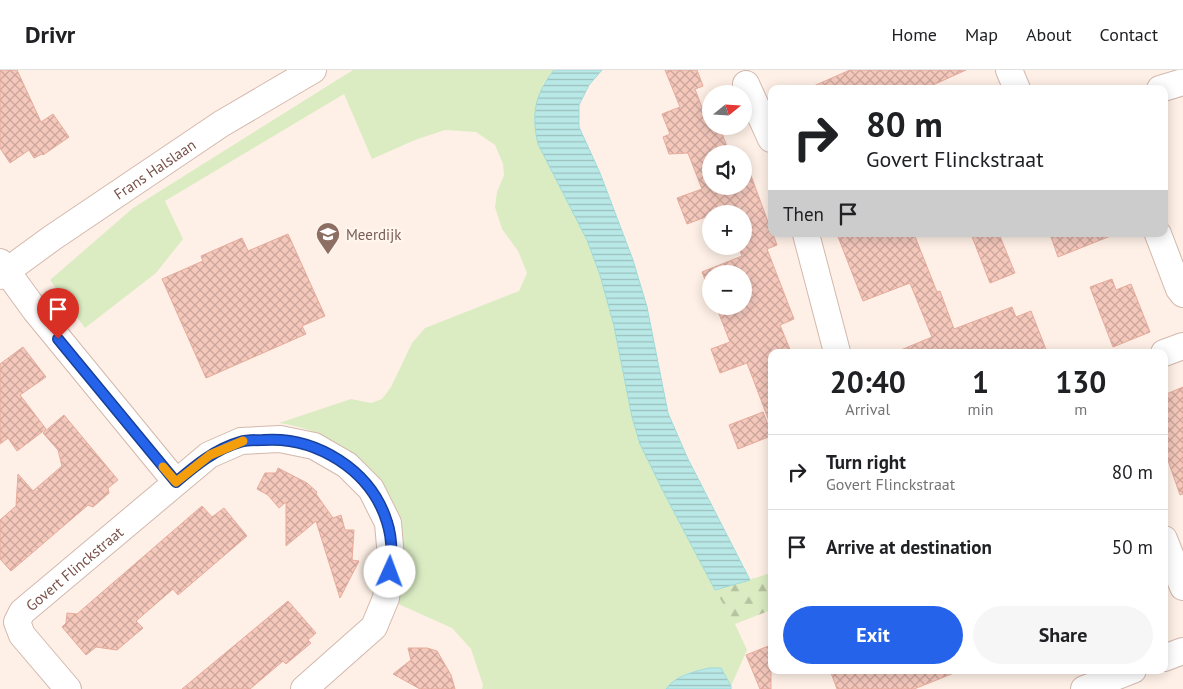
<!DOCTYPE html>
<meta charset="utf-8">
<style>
:root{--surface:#fff;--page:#f6f6f6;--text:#202124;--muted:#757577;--line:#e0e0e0;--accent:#2563eb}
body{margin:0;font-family:"PT Sans",sans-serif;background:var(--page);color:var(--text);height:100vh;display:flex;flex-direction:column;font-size:19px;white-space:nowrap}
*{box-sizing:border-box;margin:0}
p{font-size:16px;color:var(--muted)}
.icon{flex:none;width:28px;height:28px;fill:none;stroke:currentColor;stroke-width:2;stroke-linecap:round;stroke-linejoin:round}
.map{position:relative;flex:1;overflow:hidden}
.sheet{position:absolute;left:768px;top:279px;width:400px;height:325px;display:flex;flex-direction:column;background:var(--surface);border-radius:10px;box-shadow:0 2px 12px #0003}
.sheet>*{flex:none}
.guide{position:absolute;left:768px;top:15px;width:400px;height:152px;border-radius:10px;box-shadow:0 2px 12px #0003;background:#fff;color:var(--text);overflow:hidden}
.needle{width:32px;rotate:72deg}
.tools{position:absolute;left:702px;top:15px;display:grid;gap:10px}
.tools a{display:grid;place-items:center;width:50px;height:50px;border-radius:50%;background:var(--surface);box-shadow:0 2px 12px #0003;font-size:25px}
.pin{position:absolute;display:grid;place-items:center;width:42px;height:42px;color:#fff;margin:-51px -21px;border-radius:50% 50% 50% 0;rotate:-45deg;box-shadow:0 0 5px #0007}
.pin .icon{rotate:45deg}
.me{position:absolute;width:55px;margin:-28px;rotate:2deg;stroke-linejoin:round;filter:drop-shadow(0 0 4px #0008)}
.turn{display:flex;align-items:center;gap:18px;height:105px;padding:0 15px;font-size:22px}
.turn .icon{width:65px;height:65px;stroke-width:2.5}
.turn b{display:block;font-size:35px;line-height:42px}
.then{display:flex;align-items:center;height:48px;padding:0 15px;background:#0003;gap:10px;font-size:19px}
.eta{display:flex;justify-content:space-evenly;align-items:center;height:85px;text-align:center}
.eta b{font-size:30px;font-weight:600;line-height:35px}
.action{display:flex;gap:10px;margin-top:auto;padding:10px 15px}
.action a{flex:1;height:58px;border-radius:30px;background:var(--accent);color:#fff;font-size:20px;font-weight:600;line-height:58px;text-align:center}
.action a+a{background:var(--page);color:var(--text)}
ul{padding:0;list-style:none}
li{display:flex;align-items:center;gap:15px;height:75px;padding:0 15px;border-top:1px solid var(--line)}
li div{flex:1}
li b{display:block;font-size:19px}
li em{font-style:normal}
header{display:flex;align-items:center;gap:30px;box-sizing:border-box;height:70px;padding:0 25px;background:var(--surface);border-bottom:1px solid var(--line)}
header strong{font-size:24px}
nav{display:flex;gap:28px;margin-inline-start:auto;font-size:18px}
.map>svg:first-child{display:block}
.grass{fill:#dbecc3}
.forest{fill:url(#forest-firs)}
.water{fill:url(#water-rules);stroke:#9edbda}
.building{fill:url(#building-cross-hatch);stroke:#e8ab9b}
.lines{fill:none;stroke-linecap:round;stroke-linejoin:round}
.minor-casing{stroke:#d3b8ad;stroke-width:28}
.minor{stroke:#fff;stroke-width:26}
.route-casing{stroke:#184099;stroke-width:12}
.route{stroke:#2563eb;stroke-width:9}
.slow{stroke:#f59e0b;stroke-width:9}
.labels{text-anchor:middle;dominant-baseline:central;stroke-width:5;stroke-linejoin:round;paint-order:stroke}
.street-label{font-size:15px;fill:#795149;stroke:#fff5ed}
.education-label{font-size:15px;fill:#785e54;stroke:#fff5ed;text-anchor:start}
</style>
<header>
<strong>Drivr</strong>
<nav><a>Home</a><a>Map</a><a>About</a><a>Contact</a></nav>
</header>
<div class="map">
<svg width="1183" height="619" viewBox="0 0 1183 619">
<defs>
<pattern id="forest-firs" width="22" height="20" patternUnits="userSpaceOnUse" patternTransform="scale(1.25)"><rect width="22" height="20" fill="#dbecc3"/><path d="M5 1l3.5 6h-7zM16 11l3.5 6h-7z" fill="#b6c2a0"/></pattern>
<pattern id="water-rules" width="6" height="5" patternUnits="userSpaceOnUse" patternTransform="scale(1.25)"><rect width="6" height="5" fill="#b9e9e7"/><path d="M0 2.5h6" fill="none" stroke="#9bbfbd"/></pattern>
<pattern id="building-cross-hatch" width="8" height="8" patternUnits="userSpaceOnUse" patternTransform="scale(1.25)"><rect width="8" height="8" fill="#f5c8bc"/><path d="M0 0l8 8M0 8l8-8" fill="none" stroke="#cba59b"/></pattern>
</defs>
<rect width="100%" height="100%" fill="#fef0e6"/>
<path class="grass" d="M 353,0 L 554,0 L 543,14 L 569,134 L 587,170 L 600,205 L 663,421 L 735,554 L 747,580 L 731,616 L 721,598 C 701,598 678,602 666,619 L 482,619 L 483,615 L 471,579 L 452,558 L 394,532 L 364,394 C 339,371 313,358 279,353 L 351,329 L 371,333 L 382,329 L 391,317 L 412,273 L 425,258 L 519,221 L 527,203 L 518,181 L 502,159 L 495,137 L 497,122 L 504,105 L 503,94 L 495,75 L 476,62 L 445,60 L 415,70 L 372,89 L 344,24 L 165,131 L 183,169 L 156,203 L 85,258 L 50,210 L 133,138 Z"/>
<path class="forest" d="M 771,503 L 771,540 L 735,554 L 715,520 Z"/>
<path class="water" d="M 554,0 L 602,0 L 589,15 L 579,35 L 579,57 L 600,103 L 633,190 L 647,237 L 668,343 L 687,387 L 750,510 L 715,520 L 663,421 L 640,374 L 632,347 L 614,256 L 600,205 L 587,170 L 538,74 C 531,44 535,24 554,0 Z
M 709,598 L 721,598 L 731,616 L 731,619 L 666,619 C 676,605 693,602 709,598 Z"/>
<path class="building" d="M 0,0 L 17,0 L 41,52 L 53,44 L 69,67 L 43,85 L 42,84 L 34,88 L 29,80 L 10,93 L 0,78 Z
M 665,0 L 697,0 L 703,16 L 695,19 L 709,56 L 719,56 L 730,84 L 711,84 L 711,116 L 743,116 L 744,118 L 744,93 L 746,92 L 771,160 L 771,164 L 773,164 L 777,175 L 767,179 L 794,249 L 780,255 L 791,282 L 771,282 L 771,351 L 769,351 L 747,293 L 720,303 L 711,279 L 730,272 L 716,236 L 744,236 L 744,204 L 711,204 L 711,225 L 702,202 L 742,186 L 738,176 L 744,176 L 744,144 L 726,144 L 724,140 L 687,154 L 677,128 L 702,119 L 688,83 L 669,84 L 663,67 L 670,64 L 662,44 L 680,37 Z
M 850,0 L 966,0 L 924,19 L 807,19 Z
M 288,164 L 325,246 L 302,256 L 306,264 L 206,308 L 162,209 L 203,191 L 201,186 L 242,168 L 248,181 Z
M 837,164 L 914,164 L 937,222 L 940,221 L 954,259 L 1012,237 L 1016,247 L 1031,241 L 1047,282 L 896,282 L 932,267 L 910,213 L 863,231 Z
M 971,164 L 999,164 L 1015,203 L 990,213 Z
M 1050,164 L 1113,164 L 1113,165 L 1058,187 Z
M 1112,209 L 1116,220 L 1131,214 L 1150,262 L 1113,277 L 1090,217 Z
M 23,277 L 46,307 L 20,325 L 46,359 L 17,381 L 8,368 L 0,374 L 0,294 Z
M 1183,317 L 1183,424 L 1180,425 L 1164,379 L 1164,325 Z
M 763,342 L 771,362 L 771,366 L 738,379 L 729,355 Z
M 64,345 L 118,410 L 108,418 L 109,423 L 93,437 L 88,435 L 11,501 L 0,489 L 0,450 L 16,436 L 18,404 L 33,421 L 62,396 L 58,380 L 43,363 Z
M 278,398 L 307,413 L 317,422 L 316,424 L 333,448 L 341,445 L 345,460 L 354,460 L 352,490 L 359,491 L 340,528 L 316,451 L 286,476 L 286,432 L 279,438 L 268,425 L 257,419 L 265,403 L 276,403 Z
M 202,436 L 212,447 L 224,438 L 247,466 L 178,525 L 173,519 L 136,551 L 143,558 L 117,580 L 96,577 L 86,585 L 62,557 L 66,553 L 67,543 L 77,544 Z
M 288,531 L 316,563 L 308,570 L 311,573 L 286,594 L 283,591 L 250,619 L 182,619 Z
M 771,575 L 771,619 L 760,619 L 746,585 Z
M 408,578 L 427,578 L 437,581 L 451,605 L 455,619 L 420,619 L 393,604 L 411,590 Z
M 830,600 L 959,600 L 959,601 L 914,619 L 837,619 Z"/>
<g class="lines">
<g class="minor-casing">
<g id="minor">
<path d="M 1009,0 L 1017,19"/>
<path d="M 746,14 L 771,69"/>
<path d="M 1160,19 L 1183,12"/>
<path d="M 806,164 L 837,282"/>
<path d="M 1158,164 L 1179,219 L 1183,224"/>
<path d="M 0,192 L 35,240 L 176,412"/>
<path id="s1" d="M 0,206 L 52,168 L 221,54 L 313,0"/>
<path d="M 1164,283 L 1183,276"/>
<path d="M 1164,469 L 1183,517"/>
<path d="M 1164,588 L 1183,581"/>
<path id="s2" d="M 68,619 L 22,565 L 17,552 L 22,542 L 209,385 L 241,371 L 280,369 L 314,376 L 347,395 L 371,419 L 388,453 L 391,488 L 386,528 L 374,557 L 304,619"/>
<path d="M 1084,619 L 1133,600"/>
</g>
</g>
<use href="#minor" class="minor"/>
</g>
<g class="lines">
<g class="route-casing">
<path id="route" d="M 58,269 L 176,412 C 195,396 215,379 240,372 C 247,370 256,370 263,370 C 316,366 371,400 387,452 C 392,467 392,487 390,502"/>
</g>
<use href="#route" class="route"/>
<path class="slow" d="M 163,397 L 176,412 L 210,385 L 243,371"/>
</g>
<defs>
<g id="school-pin" transform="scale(1.25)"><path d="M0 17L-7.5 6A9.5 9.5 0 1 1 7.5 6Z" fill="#8d6e63" stroke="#fff5ed"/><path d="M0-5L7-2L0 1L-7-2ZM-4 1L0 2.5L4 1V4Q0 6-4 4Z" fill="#fff"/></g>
</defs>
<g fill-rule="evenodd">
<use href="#school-pin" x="328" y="164"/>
</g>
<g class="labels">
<g class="street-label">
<text stroke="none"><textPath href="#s1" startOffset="188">Frans Halslaan</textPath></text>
<text stroke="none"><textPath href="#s2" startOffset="164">Govert Flinckstraat</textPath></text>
</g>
<g class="education-label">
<text x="346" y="164">Meerdijk</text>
</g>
</g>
</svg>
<div class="tools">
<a><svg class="needle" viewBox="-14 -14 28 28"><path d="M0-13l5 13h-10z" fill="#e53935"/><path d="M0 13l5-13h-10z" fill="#757577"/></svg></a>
<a><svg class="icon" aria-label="sound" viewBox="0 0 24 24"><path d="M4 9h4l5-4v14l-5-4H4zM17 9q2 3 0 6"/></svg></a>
<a>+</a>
<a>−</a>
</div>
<div class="pin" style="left:58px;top:269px;background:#d93025"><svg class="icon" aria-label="arrive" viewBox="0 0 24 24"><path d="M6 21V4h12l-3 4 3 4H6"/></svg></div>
<svg class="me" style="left:390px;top:502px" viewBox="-20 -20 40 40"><circle r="19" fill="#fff"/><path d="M0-13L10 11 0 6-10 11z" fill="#2563eb"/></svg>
<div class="guide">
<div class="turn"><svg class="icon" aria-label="right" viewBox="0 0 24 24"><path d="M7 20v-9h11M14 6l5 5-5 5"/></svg><div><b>80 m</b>Govert Flinckstraat</div></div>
<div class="then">Then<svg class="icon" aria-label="arrive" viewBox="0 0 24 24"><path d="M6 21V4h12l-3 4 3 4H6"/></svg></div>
</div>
<section class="sheet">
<div class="eta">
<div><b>20:40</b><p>Arrival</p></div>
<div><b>1</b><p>min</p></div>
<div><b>130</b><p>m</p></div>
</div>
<ul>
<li><svg class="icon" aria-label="right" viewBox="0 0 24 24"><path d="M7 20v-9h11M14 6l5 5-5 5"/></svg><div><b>Turn right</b><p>Govert Flinckstraat</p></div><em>80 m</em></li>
<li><svg class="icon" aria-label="arrive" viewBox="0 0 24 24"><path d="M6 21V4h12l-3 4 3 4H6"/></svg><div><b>Arrive at destination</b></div><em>50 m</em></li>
</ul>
<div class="action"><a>Exit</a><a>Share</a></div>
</section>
</div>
